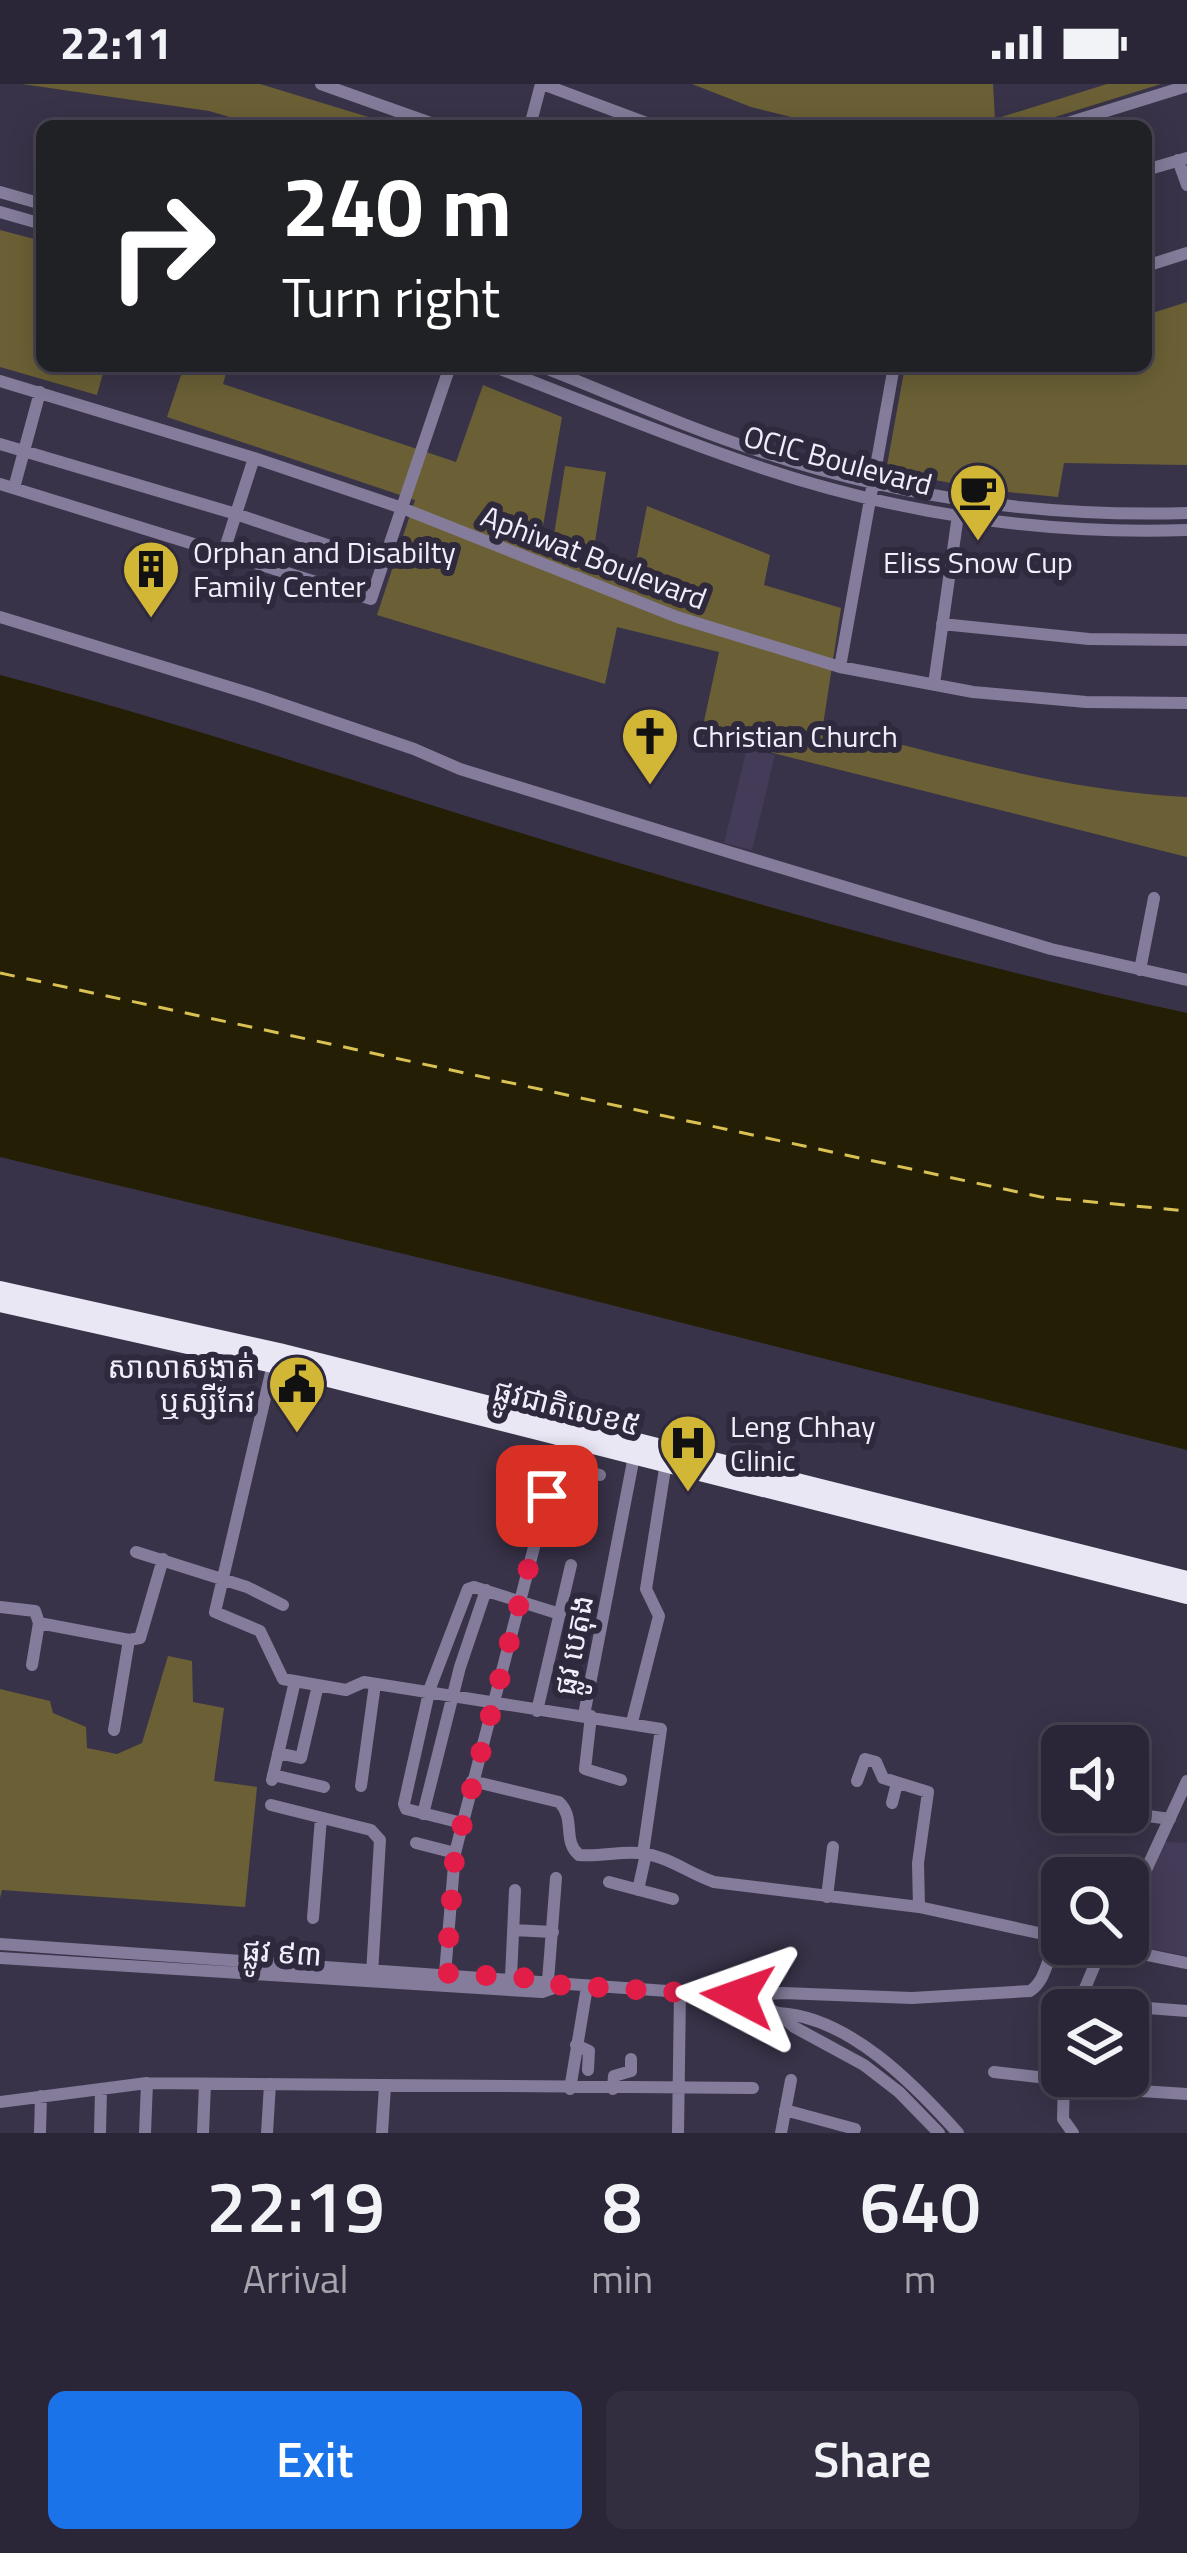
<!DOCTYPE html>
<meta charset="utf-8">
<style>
:root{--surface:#2b2637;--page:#332e3f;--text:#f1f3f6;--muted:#a6a5ad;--line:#474352;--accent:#1a73e8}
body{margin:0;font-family:"Titillium Web","Noto Sans Khmer",sans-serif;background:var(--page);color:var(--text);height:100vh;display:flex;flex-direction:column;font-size:45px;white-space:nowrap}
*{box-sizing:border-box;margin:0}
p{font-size:39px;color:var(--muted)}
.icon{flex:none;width:66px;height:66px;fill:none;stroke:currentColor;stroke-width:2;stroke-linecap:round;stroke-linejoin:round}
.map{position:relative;height:2049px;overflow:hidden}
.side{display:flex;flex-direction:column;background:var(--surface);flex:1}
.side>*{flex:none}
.top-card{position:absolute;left:36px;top:36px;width:1116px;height:252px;border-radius:18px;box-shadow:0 6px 30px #0003,0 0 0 3px var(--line);background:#202124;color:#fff;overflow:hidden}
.tools{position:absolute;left:1041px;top:1641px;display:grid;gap:24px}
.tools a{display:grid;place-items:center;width:108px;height:108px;border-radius:18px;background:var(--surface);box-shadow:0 6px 30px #0003,0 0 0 3px var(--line);font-size:60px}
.pin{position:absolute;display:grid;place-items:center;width:102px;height:102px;color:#fff;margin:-51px;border-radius:24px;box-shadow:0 6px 18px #0006}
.me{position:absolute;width:132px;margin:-66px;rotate:274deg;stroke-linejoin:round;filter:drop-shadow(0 0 9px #0008)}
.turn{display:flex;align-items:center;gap:42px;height:252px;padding:0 48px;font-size:54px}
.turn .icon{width:156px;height:156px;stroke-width:2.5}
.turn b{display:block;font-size:84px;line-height:102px}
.eta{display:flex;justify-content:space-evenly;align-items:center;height:204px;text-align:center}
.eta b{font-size:72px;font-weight:600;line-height:84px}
.cta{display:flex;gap:24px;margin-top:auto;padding:24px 48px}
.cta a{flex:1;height:138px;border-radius:18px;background:var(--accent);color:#fff;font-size:48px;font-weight:600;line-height:138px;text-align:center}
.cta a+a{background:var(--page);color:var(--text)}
.status{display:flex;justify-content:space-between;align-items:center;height:84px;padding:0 60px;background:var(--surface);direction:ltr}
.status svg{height:33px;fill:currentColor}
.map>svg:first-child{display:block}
.built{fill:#443b58}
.green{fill:#6b6035}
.water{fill:#241e05}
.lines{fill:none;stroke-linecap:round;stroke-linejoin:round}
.ferry{stroke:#dac153;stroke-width:3;stroke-dasharray:15 12;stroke-linecap:butt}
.minor{stroke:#847c9a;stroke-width:12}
.highway{stroke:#eae7f5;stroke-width:18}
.route{stroke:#e11d48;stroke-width:21;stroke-dasharray:0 37.8}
.labels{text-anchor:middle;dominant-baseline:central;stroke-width:12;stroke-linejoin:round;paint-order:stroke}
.street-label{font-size:30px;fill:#f1edfb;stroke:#2f293e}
.poi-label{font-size:30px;fill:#f1edfb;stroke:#2f293e;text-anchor:start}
</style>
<div class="status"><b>22:11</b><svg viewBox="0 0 49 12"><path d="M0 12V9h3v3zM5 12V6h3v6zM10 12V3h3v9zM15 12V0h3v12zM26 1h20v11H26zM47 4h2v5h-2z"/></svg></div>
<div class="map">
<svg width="1187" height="2049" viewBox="0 0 1187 2049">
<rect width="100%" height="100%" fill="#393349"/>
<path class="built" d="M 747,664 L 775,671 L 752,766 L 724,759 Z
M 1165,1758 L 1187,1759 L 1187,1872 L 1126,1860 L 1128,1828 Z"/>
<path class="green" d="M 22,0 L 260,0 L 398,42 L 260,42 L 209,27 Z
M 692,0 L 993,0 L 995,35 L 1107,0 L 1161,0 L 1026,42 L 827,42 L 751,23 Z
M 0,146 L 42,157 L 42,282 L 105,282 L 97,311 L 0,283 Z
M 1187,218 L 1187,381 L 1064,379 L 1058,413 L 989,406 L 886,387 L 905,282 L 1146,282 L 1146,231 Z
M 177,282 L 228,282 L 223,300 L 456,378 L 483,301 L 562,333 L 540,459 L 632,498 L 647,422 L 770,471 L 764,501 L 841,524 L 823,641 C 943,670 1063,707 1187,713 L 1187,773 L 701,651 L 719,568 L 617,543 L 605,600 L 377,531 L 415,416 L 167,333 L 183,285 Z
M 565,382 L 606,388 L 594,464 L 553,457 Z
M 168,1572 L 192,1577 L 193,1618 L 224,1624 L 214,1697 L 257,1703 L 245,1823 L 2,1806 L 0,1814 L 0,1605 L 50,1617 L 53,1629 L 86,1643 L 87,1664 L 117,1670 L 142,1659 Z"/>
<path class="water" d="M 0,591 C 202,644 399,713 599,773 C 793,831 989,886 1187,929 L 1187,1366 L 504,1194 L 0,1073 Z"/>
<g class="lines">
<path class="ferry" d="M 0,889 L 1041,1113 L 1187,1127"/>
<path class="minor" d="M 321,0 L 439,42
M 542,0 L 655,42
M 530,42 L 541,0
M 1058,42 L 1187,2
M 1178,76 L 1187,101
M 1146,86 L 1187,74
M 0,108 L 42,120
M 0,128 L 42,140
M 1146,182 L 1187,169
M 492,282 C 582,316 673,355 765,385 C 900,430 1045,451 1187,446
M 540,282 C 614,311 687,344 762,368 C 900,414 1043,433 1187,429
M 0,297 L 254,374 L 402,424 L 677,533 L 840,583 L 973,608 L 1086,618 L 1187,619
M 0,360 L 236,430 L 383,480
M 0,400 L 371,515 L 450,282
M 14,404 L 40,308
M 224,467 L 254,374
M 0,533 L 258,612 L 414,665 L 460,685 L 732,769 L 1051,865 L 1187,896
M 942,540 L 1089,555 L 1187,556
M 840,583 L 894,282
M 934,600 L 958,431
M 1140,886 L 1154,814
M 273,1280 L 215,1528 L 260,1547 L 283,1595 L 346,1606 L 364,1598 L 661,1645 L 643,1769
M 555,1379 L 600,1391
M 136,1468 L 247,1503 L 283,1521
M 0,1523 L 35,1527 L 39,1539
M 32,1581 L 39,1539 L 129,1556
M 537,1627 L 571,1481
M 584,1631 L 635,1367
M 591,1632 L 585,1685 L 621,1696
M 632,1638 L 659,1532 L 646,1505 L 667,1372
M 114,1646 L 129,1556 L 140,1554 L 163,1475
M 278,1669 L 301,1674 L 318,1601
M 273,1691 L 324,1703
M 272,1696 L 295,1597
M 472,1697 L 559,1718 C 576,1734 562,1757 579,1771 C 600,1773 619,1767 640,1769 C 668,1772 688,1789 714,1798 L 919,1823 L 1048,1851 L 1058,1857
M 857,1697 L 865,1675 L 876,1678 L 883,1694 L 928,1708 L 918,1779 L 919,1823
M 361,1702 L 375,1600
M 892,1719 L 897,1699
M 271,1721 L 371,1746 L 380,1756 L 372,1890
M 1119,1728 L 1170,1735
M 423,1730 L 460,1583 L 486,1506
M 462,1739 L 406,1725 L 404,1720 L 430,1604 L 468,1505 L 474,1503 L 560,1530
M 416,1759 L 455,1769
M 609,1798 L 673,1815
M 638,1806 L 646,1770
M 827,1813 L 833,1763
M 1128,1825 L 1187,1697
M 313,1834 L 321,1734
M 513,1846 L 553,1848
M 0,1860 L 738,1912 L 783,1909 L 912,1914 L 1030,1907 C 1049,1895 1045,1868 1062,1856
M 1094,1860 L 1187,1879
M 0,1874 L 542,1908 L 559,1902
M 511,1893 L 515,1806
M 548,1897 L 556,1794
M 444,1902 L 455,1769 L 564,1347
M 1080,1914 L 1095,1920 L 1187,1927
M 744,1915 L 778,1929 L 794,1943 L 864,1981 L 899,2008 L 939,2049
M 1076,1926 L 1103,1861
M 779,1929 C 849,1933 914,2000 958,2049
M 576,1961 L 589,1967 L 588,1986
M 994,1988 L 1064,1996
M 1064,1994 L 1063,2035 L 1073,2049
M 1064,2002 L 1187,2010
M 570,2005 L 587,1903
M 613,2005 L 614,1992 L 631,1987 L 631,1975
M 0,2018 L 147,1999 L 753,2004
M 785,2026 L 855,2045
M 40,2049 L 41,2012
M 100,2049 L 101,2005
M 145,2049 L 147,1999
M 203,2049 L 205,2000
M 267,2049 L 270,2000
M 382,2049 L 385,2002
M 678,2049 L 680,1908
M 781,2049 L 791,1996"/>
<path class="highway" d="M 0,1206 L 279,1268 L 1187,1496
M 0,1219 L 273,1280 L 1187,1511"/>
</g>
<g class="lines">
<path class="route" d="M 547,1412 L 455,1769 L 446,1889 L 543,1895 L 560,1901 L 738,1912"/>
</g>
<defs>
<g id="cafe-pin" transform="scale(3)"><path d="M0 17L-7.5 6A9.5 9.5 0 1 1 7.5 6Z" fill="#d2b635" stroke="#2f293e"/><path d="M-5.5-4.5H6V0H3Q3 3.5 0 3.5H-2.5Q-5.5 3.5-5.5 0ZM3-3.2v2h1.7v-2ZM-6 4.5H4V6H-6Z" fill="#111"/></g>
<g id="building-pin" transform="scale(3)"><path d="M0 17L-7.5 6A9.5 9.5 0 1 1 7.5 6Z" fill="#d2b635" stroke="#2f293e"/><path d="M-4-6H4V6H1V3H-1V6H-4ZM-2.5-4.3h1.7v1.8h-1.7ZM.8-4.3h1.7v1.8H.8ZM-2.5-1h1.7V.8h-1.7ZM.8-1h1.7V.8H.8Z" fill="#111"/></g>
<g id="church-pin" transform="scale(3)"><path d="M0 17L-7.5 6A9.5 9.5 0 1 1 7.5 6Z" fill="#d2b635" stroke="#2f293e"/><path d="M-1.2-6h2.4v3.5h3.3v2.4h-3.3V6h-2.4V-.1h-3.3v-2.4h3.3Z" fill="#111"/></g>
<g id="civic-pin" transform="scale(3)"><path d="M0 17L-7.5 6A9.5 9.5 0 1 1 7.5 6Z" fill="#d2b635" stroke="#2f293e"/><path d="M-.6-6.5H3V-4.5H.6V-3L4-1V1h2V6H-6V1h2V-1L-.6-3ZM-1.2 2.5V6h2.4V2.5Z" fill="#111"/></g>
<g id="hospital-pin" transform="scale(3)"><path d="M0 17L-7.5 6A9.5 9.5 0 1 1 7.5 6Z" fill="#d2b635" stroke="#2f293e"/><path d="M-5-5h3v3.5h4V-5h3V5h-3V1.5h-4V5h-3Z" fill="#111"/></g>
</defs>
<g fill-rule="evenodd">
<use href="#cafe-pin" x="978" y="408"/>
<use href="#building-pin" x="151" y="485"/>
<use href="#church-pin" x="650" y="652"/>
<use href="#civic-pin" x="297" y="1300"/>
<use href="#hospital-pin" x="688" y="1359"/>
</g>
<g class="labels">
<g class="street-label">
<text transform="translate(838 376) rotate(15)">OCIC Boulevard</text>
<text transform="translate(594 473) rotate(21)">Aphiwat Boulevard</text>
<text transform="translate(567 1323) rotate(14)">ផ្លូវជាតិលេខ៥</text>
<text transform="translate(573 1561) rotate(-79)">ផ្លូវ បេតុង</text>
<text transform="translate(282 1868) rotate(4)">ផ្លូវ ៩៣</text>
</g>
<g class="poi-label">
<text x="193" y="468">Orphan and Disabilty<tspan x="193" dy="34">Family Center</tspan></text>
<text x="978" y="478" text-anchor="middle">Eliss Snow Cup</text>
<text x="692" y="652">Christian Church</text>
<text x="255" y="1283" text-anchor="end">សាលាសង្កាត់<tspan x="255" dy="34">ឬស្សីកែវ</tspan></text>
<text x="730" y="1342">Leng Chhay<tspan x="730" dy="34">Clinic</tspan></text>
</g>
</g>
</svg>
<div class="tools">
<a><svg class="icon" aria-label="sound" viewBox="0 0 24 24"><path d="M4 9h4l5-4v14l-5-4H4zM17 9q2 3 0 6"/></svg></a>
<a><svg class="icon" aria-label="search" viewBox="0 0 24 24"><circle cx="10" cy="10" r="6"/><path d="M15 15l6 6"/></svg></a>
<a><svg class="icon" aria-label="layers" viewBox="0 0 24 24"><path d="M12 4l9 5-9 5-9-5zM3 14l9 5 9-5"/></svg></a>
</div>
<div class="pin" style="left:547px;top:1412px;background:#d93025"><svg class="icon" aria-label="arrive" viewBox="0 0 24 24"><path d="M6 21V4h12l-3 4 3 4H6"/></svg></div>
<svg class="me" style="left:738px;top:1912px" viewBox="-20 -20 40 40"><path d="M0-17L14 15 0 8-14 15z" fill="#e11d48" stroke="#fff" stroke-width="4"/></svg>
<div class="top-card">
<div class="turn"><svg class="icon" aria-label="right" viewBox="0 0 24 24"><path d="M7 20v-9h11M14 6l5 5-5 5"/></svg><div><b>240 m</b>Turn right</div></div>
</div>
</div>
<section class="side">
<div class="eta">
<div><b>22:19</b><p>Arrival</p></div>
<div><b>8</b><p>min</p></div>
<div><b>640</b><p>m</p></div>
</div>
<div class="cta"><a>Exit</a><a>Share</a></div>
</section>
